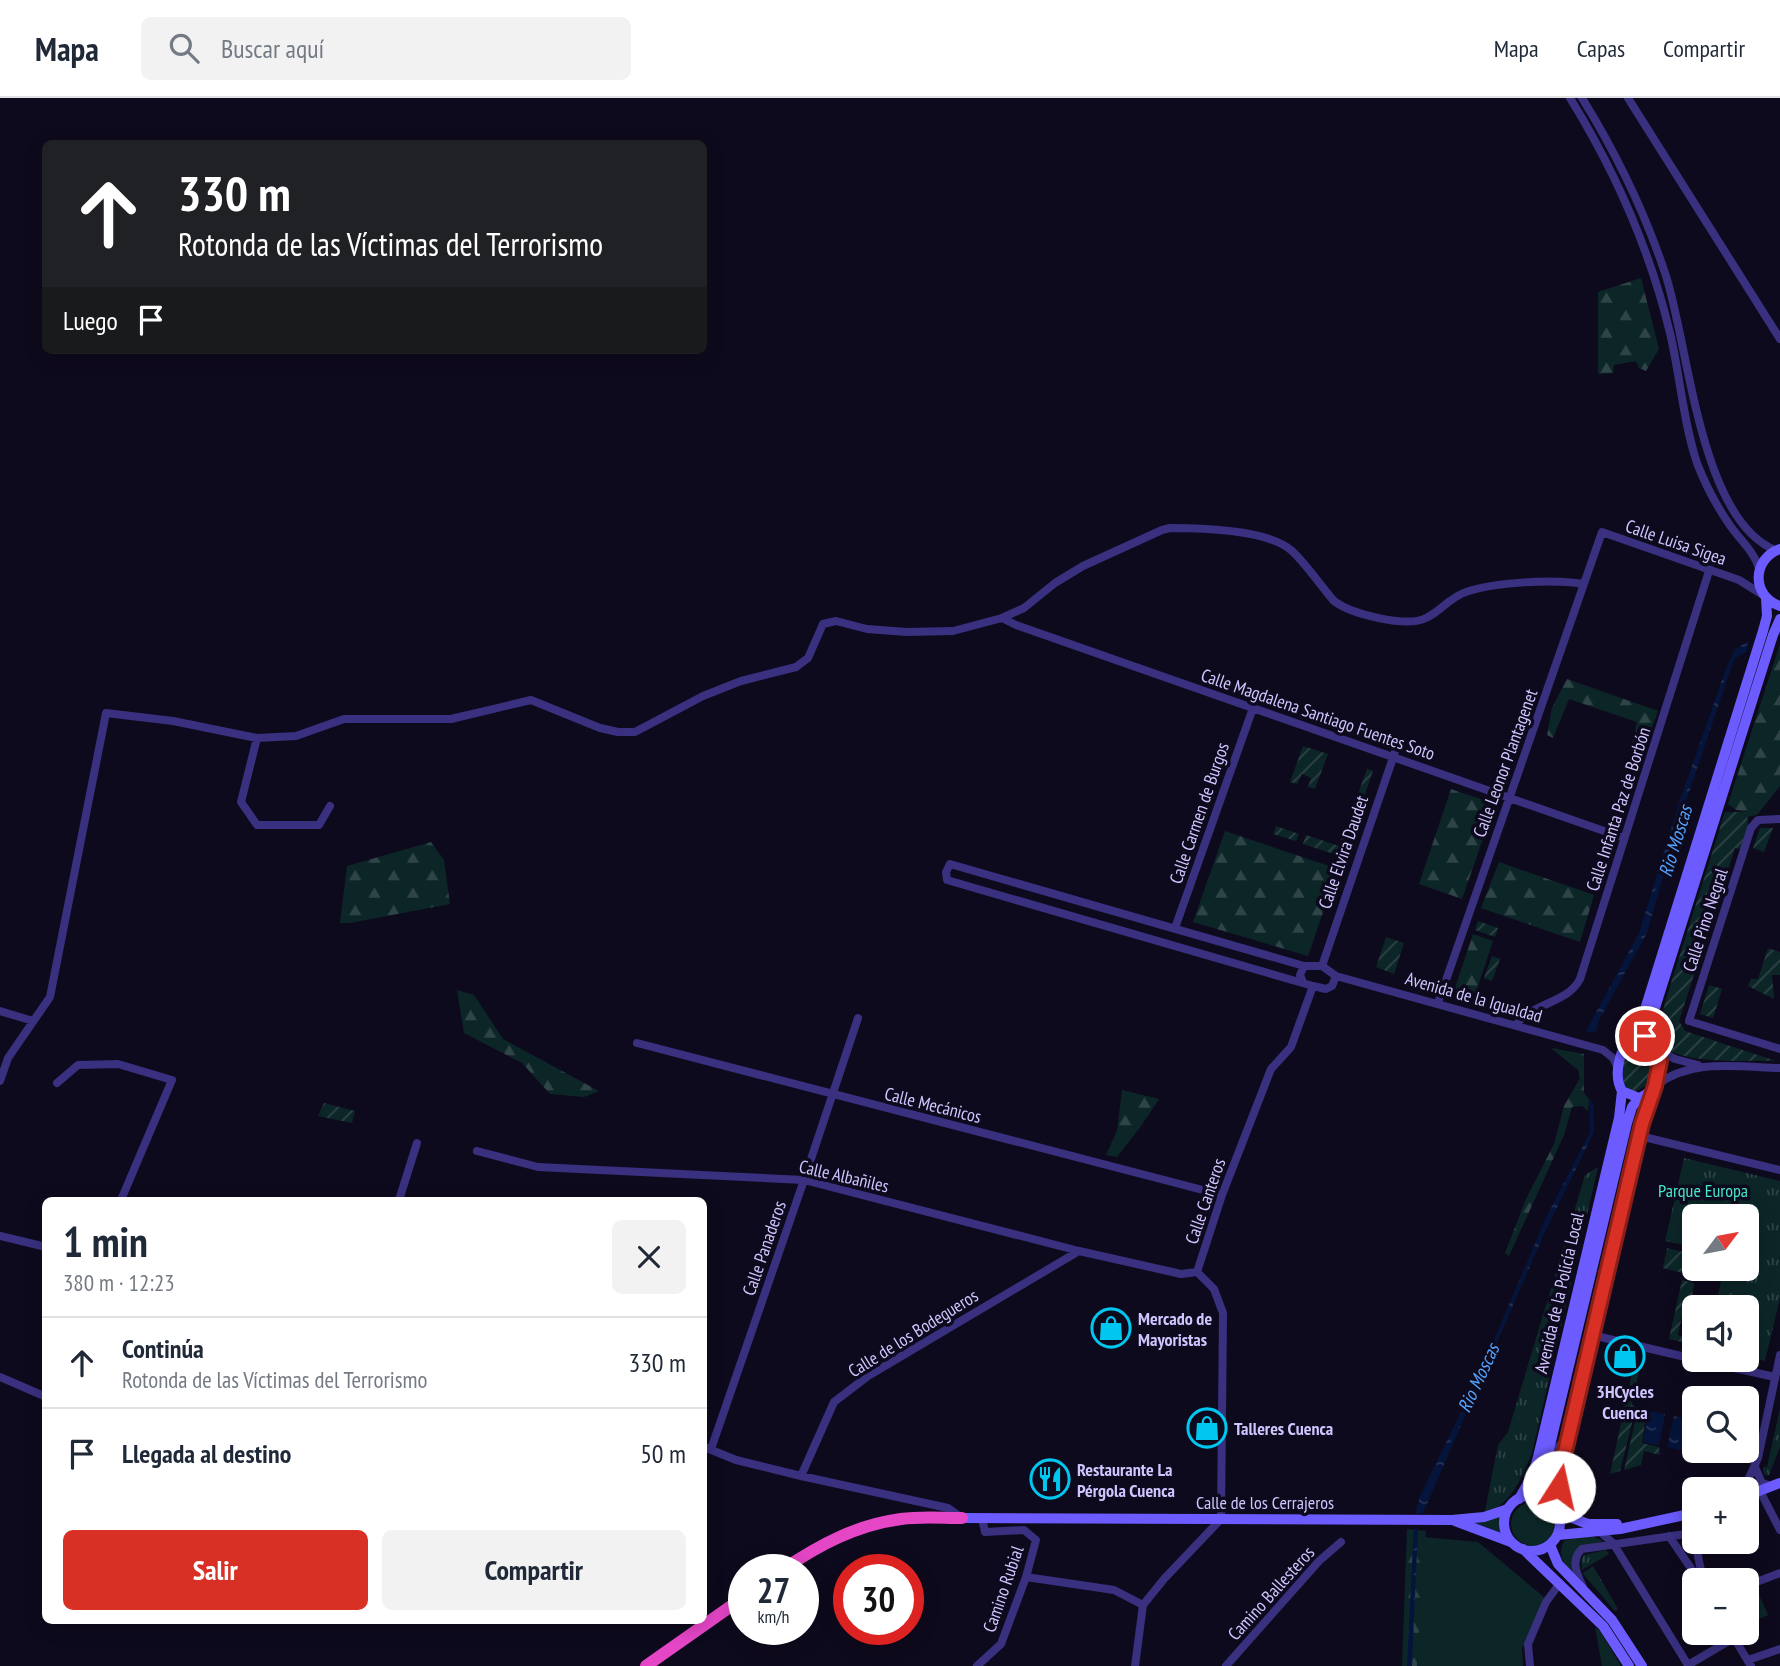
<!DOCTYPE html>
<html lang="es">
<meta charset="utf-8">
<style>
:root{--surface:#fff;--page:#f2f2f3;--text:#1f2937;--muted:#747a83;--line:#e0e1e3;--accent:#d93025}
body{margin:0;font-family:"PT Sans Narrow",sans-serif;background:var(--page);color:var(--text);height:100vh;display:flex;flex-direction:column;font-size:26px;white-space:nowrap}
*{box-sizing:border-box;margin:0}
p{font-size:23px;color:var(--muted)}
.icon{flex:none;width:38px;height:38px;fill:none;stroke:currentColor;stroke-width:2;stroke-linecap:round;stroke-linejoin:round}
.map{position:relative;flex:1;overflow:hidden}
.side{position:absolute;left:42px;top:1099px;width:665px;height:427px;display:flex;flex-direction:column;background:var(--surface);border-radius:10px;box-shadow:0 4px 18px #0003}
.side>*{flex:none}
.guide{position:absolute;left:42px;top:42px;width:665px;height:214px;border-radius:10px;box-shadow:0 4px 18px #0003;background:#202124;color:#fff;overflow:hidden}
.needle{width:46px;rotate:58deg}
.tools{position:absolute;left:1682px;top:1106px;display:grid;gap:14px}
.tools a{display:grid;place-items:center;width:77px;height:77px;border-radius:10px;background:var(--surface);box-shadow:0 4px 18px #0003;font-size:35px}
.speed{position:absolute;left:728px;top:1456px;display:flex;gap:14px;font-size:35px;font-weight:700;text-align:center}
.speed>*{display:grid;place-content:center;width:91px;height:91px;border-radius:50%;background:var(--surface);box-shadow:0 4px 18px #0003;line-height:1}
.speed small{font-size:18px;font-weight:400}
.speed .limit{border:10px solid #d22;background:#fff;color:#111}
.pin{position:absolute;display:grid;place-items:center;width:60px;height:60px;color:#fff;margin:-30px;border:4px solid #fff;border-radius:50%;box-shadow:0 2px 7px #0007}
.me{position:absolute;width:77px;margin:-38px;rotate:10deg;stroke-linejoin:round;filter:drop-shadow(0 0 5px #0008)}
.turn{display:flex;align-items:center;gap:24px;height:147px;padding:0 21px;font-size:32px}
.turn .icon{width:91px;height:91px;stroke-width:2.5}
.turn b{display:block;font-size:49px;line-height:60px}
.then{display:flex;align-items:center;height:66px;padding:0 21px;background:#0003;gap:14px;font-size:26px}
.round{display:grid;place-items:center;flex:none;width:74px;height:74px;border-radius:10px;background:var(--page)}
.headline{display:flex;align-items:center;justify-content:space-between;height:119px;padding:0 21px}
h1{font-size:42px;font-weight:700;line-height:52px}
.button{display:flex;gap:14px;margin-top:auto;padding:14px 21px}
.button a{flex:1;height:80px;border-radius:10px;background:var(--accent);color:#fff;font-size:28px;font-weight:700;line-height:80px;text-align:center}
.button a+a{background:var(--page);color:var(--text)}
ul{padding:0;list-style:none}
li{display:flex;align-items:center;gap:21px;height:91px;padding:0 21px;border-top:2px solid var(--line)}
li div{flex:1}
li b{display:block;font-size:26px}
li em{font-style:normal}
header{display:flex;align-items:center;gap:42px;box-sizing:border-box;height:98px;padding:0 35px;background:var(--surface);border-bottom:2px solid var(--line)}
header strong{font-size:33px}
nav{display:flex;gap:38px;margin-inline-start:auto;font-size:24px}
.search{width:490px;height:63px;background:var(--page);display:flex;align-items:center;gap:18px;box-sizing:border-box;padding:0 24px;border-radius:10px;color:var(--muted);font-size:26px}
.map>svg:first-child{display:block}
.grass{fill:#0c2627}
.forest{fill:url(#forest-firs)}
.park{fill:url(#park-tufts)}
.garden{fill:url(#garden-furrows)}
.water{fill:url(#water-ripples)}
.lines{fill:none;stroke-linecap:round;stroke-linejoin:round}
.minor{stroke:#393080;stroke-width:8}
.secondary{stroke:#6c5cff;stroke-width:10}
.trunk{stroke:#e446c6;stroke-width:12}
.route-casing{stroke:#8d1f18;stroke-width:18}
.route{stroke:#d93025;stroke-width:12}
.labels{text-anchor:middle;dominant-baseline:central;stroke-width:7;stroke-linejoin:round;paint-order:stroke}
.street-label{font-size:18px;fill:#d0c5ff;stroke:#0e0a1d}
.park-label{font-size:18px;fill:#48e8cc;stroke:#0e0a1d}
.poi-label{font-size:18px;font-weight:bold;fill:#d0c5ff;stroke:#0e0a1d;text-anchor:start}
.water-label{font-size:19px;font-style:italic;fill:#53a3ff;stroke:#0e0a1d}
</style>
<header>
<strong>Mapa</strong>
<div class="search"><svg class="icon" aria-label="search" viewBox="0 0 24 24"><circle cx="10" cy="10" r="6"/><path d="M15 15l6 6"/></svg>Buscar aquí</div>
<nav><a>Mapa</a><a>Capas</a><a>Compartir</a></nav>
</header>
<div class="map">
<svg width="1780" height="1568" viewBox="0 0 1780 1568">
<defs>
<pattern id="forest-firs" width="22" height="20" patternUnits="userSpaceOnUse" patternTransform="scale(1.75)"><rect width="22" height="20" fill="#0c2627"/><path d="M5 1l3.5 6h-7zM16 11l3.5 6h-7z" fill="#2e4447"/></pattern>
<pattern id="park-tufts" width="24" height="20" patternUnits="userSpaceOnUse" patternTransform="scale(1.75)"><rect width="24" height="20" fill="#0c2627"/><path d="M3 7l-1-3M5 7V3M7 7l1-3M15 17l-1-3M17 17v-4M19 17l1-3" fill="none" stroke="#2e4447"/></pattern>
<pattern id="garden-furrows" width="10" height="10" patternUnits="userSpaceOnUse" patternTransform="scale(1.75)"><rect width="10" height="10" fill="#0c2627"/><path d="M-1 1l2-2M0 10L10 0M9 11l2-2" fill="none" stroke="#2e4447"/></pattern>
<pattern id="water-ripples" width="26" height="14" patternUnits="userSpaceOnUse" patternTransform="scale(1.75)"><rect width="26" height="14" fill="#04143b"/><path d="M2 4q2-2 4 0t4 0M15 11q2-2 4 0t4 0" fill="none" stroke="#283558"/></pattern>
</defs>
<rect width="100%" height="100%" fill="#0e0a1d"/>
<path class="grass" d="M1511 1426a22 22 0 1 1 44 0a22 22 0 1 1-44 0Z
M 1502,1418 L 1502,1431 L 1505,1438 L 1487,1429 L 1469,1424 Z
M 1581,1438 L 1594,1439 L 1604,1443 L 1579,1449 C 1571,1456 1574,1465 1574,1475 C 1563,1467 1557,1457 1564,1443 Z
M 1424,1439 L 1478,1444 L 1545,1500 L 1522,1551 L 1523,1568 L 1417,1568 Z
M 1595,1529 L 1600,1533 L 1621,1568 L 1602,1568 Z"/>
<path class="forest" d="M 1641,180 L 1659,251 L 1646,273 L 1639,270 L 1636,263 L 1614,267 L 1613,275 L 1598,276 L 1598,194 Z
M 1780,546 L 1780,688 L 1757,717 L 1747,719 L 1747,714 L 1736,712 L 1728,706 Z
M 1567,581 L 1658,613 L 1638,667 L 1628,665 L 1637,624 L 1569,601 L 1553,640 L 1547,637 L 1552,610 Z
M 1451,691 L 1495,706 L 1462,801 L 1419,786 Z
M 1225,733 L 1338,771 L 1308,858 L 1193,824 Z
M 431,744 L 444,762 L 450,806 L 350,825 L 340,825 L 347,768 Z
M 1499,764 L 1594,797 L 1580,844 L 1481,810 Z
M 1473,836 L 1493,843 L 1472,906 L 1452,899 Z
M 457,892 L 474,897 L 503,941 L 599,993 L 584,999 L 550,996 L 522,965 L 464,935 Z
M 1551,950 L 1584,956 L 1584,995 L 1589,1001 L 1588,1013 L 1582,1008 L 1572,1009 L 1564,1037 L 1509,1158 L 1505,1155 L 1526,1101 L 1554,1046 L 1564,1008 L 1580,980 L 1578,972 Z
M 1122,992 L 1159,1001 L 1141,1028 L 1117,1059 L 1106,1057 L 1117,1033 Z
M 1407,1431 L 1426,1433 L 1417,1568 L 1402,1568 Z"/>
<path class="park" d="M 1684,1060 L 1780,1083 L 1780,1200 L 1765,1263 L 1747,1259 L 1746,1209 L 1715,1209 L 1724,1171 L 1746,1171 L 1746,1118 L 1694,1118 L 1694,1149 L 1665,1143 Z
M 1598,1069 L 1532,1355 C 1524,1375 1510,1411 1485,1413 L 1498,1347 L 1508,1334 L 1585,1077 Z
M 1780,1311 L 1780,1349 L 1769,1377 L 1766,1378 L 1763,1374 L 1763,1369 L 1767,1369 Z
M 1606,1452 L 1609,1456 L 1582,1472 L 1581,1462 L 1584,1457 Z
M 1593,1468 L 1618,1511 L 1615,1513 L 1584,1477 L 1583,1475 Z
M 1757,1492 L 1768,1517 L 1747,1526 L 1747,1496 Z"/>
<path class="garden" d="M 1303,648 L 1328,656 L 1315,691 L 1308,689 L 1311,680 L 1302,676 L 1297,686 L 1290,684 Z
M 1367,671 L 1373,673 L 1343,759 L 1303,746 L 1306,737 L 1339,748 Z
M 1725,714 L 1747,714 L 1748,727 L 1740,751 L 1735,750 L 1679,923 L 1685,933 L 1776,963 C 1753,962 1671,968 1662,944 C 1656,930 1663,914 1666,901 Z
M 1276,728 L 1299,736 L 1296,743 L 1273,736 Z
M 1760,730 L 1773,730 L 1764,754 L 1753,750 Z
M 1478,823 L 1498,830 L 1495,839 L 1475,832 Z
M 1386,839 L 1404,845 L 1394,876 L 1376,869 Z
M 1768,850 L 1780,854 L 1780,877 L 1772,877 L 1774,901 L 1748,888 L 1751,881 L 1758,881 Z
M 1492,858 L 1500,861 L 1492,883 L 1484,880 Z
M 1709,887 L 1722,891 L 1713,920 L 1700,916 Z
M 1640,943 L 1648,947 L 1653,956 L 1646,987 L 1635,994 L 1625,990 C 1621,973 1620,950 1640,943 Z
M 324,1005 L 355,1013 L 352,1025 L 318,1018 Z
M 1667,1150 L 1687,1155 L 1682,1175 L 1663,1170 Z
M 1682,1182 L 1694,1185 L 1692,1199 L 1686,1199 L 1678,1237 L 1694,1241 L 1694,1247 L 1669,1241 Z
M 1636,1257 L 1642,1258 L 1632,1307 L 1636,1309 L 1620,1373 L 1610,1376 Z
M 1638,1311 L 1647,1313 L 1642,1345 L 1659,1349 L 1660,1357 L 1644,1353 L 1641,1367 L 1624,1372 Z"/>
<path class="water" d="M 1749,543 L 1746,554 L 1734,561 L 1677,730 L 1647,835 L 1599,922 L 1596,935 L 1586,933 L 1639,835 L 1679,705 L 1727,568 L 1735,551 Z
M 1589,1001 L 1593,1006 L 1594,1034 L 1543,1138 L 1423,1415 L 1415,1416 L 1420,1398 L 1478,1279 L 1546,1120 L 1590,1034 Z
M 1691,1205 L 1706,1209 L 1694,1209 L 1694,1237 L 1683,1234 Z
M 1649,1313 L 1665,1316 L 1659,1347 L 1643,1344 Z
M 1674,1318 L 1690,1322 L 1683,1353 L 1667,1349 Z
M 1418,1430 L 1412,1568 L 1407,1568 L 1413,1444 L 1414,1431 Z"/>
<g class="lines">
<path class="minor" d="M 1570,0 C 1615,73 1650,152 1670,235 C 1680,277 1683,323 1697,365 C 1705,386 1716,407 1729,426 C 1739,441 1754,453 1759,470
M 1582,0 C 1616,55 1646,117 1666,178 C 1689,250 1700,421 1775,452
M 1628,0 L 1780,241
M 1002,520 L 1016,527 L 1624,740
M 257,640 L 241,704 L 257,727 L 319,727 L 330,708
M 1780,721 L 1758,722 L 1751,730 L 1689,923 L 1780,951
M 1175,830 L 1253,610
M 1322,868 L 1396,651
M 1336,878 L 1603,952 L 1613,960 L 1618,970
M 1303,884 L 1300,877 L 1304,868 L 1322,868 L 1336,878 L 1332,888 L 1326,891 L 1313,888 L 947,782 L 946,774 L 950,766 L 1304,868
M 1438,905 L 1602,434 L 1739,482 L 1763,497
M 0,913 L 33,923
M 1516,927 C 1532,905 1568,905 1580,881 L 1709,473
M 637,945 L 1222,1097
M 1659,952 L 1675,961 L 1698,967
M 0,983 L 8,960 L 50,899 L 106,615 L 173,623 L 257,640 L 296,638 L 344,621 L 451,621 L 531,602 L 600,630 L 618,634 L 635,634 L 703,598 L 741,583 L 796,569 L 808,560 L 823,526 L 836,523 L 867,531 L 907,534 L 953,533 L 1002,520 L 1024,510 L 1055,485 L 1083,468 L 1162,432 L 1170,430 C 1201,430 1268,431 1292,453 C 1307,467 1320,487 1334,503 C 1351,516 1406,530 1426,520 C 1441,513 1450,499 1466,494 C 1494,484 1554,481 1583,486
M 57,985 L 78,967 L 118,966 L 172,982 L 121,1102
M 1655,988 C 1691,960 1737,969 1780,970
M 1640,1038 L 1780,1072
M 477,1053 L 538,1069 L 804,1082 L 1079,1153 L 1181,1176 L 1197,1174
M 399,1102 L 417,1045
M 0,1138 L 46,1149
M 1592,1237 L 1694,1261
M 1698,1262 L 1775,1279
M 0,1279 L 44,1298 L 46,1294
M 704,1349 L 736,1362 L 801,1378 L 948,1410 L 962,1420
M 711,1351 L 804,1082 L 858,920
M 1548,1358 L 1569,1339
M 1755,1369 L 1762,1385 L 1772,1388
M 801,1378 L 834,1304 L 868,1278 L 1079,1153
M 1744,1391 L 1758,1360 L 1780,1257
M 1760,1393 L 1780,1432
M 1579,1421 C 1565,1408 1558,1394 1560,1375 L 1642,1026 L 1651,1001 L 1651,994
M 1600,1434 L 1613,1445 L 1688,1567 L 1734,1540
M 1669,1438 L 1699,1482
M 1695,1444 L 1703,1482
M 1026,1479 L 1114,1492 L 1143,1507
M 1746,1488 L 1780,1475
M 1583,1489 C 1577,1476 1570,1462 1582,1451 L 1693,1435
M 1731,1535 L 1751,1568
M 1748,1562 L 1780,1551
M 977,1568 L 1001,1546 L 1026,1479 L 1036,1442 L 1024,1432 L 985,1434 L 982,1420
M 1135,1568 L 1143,1507 L 1164,1481 L 1221,1421 L 1223,1215 L 1214,1191 L 1197,1174 L 1222,1097 L 1271,971 L 1291,949 L 1313,888
M 1226,1568 L 1319,1463 L 1341,1444
M 1530,1568 L 1528,1546 L 1546,1504 L 1560,1485"/>
<path class="secondary" d="M 1780,451 C 1752,461 1751,498 1780,508
M 1637,937 L 1645,938 L 1655,944 C 1666,961 1659,993 1639,1000 L 1622,993 C 1613,977 1619,946 1637,937 Z
M 1633,939 L 1642,921 L 1763,533 L 1767,518 L 1766,500
M 1651,941 L 1654,913 L 1773,537 L 1780,521
M1504 1425a28 28 0 1 1 56 0a28 28 0 1 1-56 0Z
M 1746,1398 L 1780,1385
M 1545,1400 L 1545,1368 L 1627,1025 L 1632,1009 L 1639,1000
M 1519,1401 L 1533,1376 L 1538,1359 L 1619,1020 L 1622,993
M 1559,1415 L 1588,1426 L 1617,1426
M 962,1420 L 1452,1422 L 1484,1419 L 1508,1411
M 1455,1423 L 1511,1444
M 1558,1437 L 1620,1431 L 1694,1415
M 1550,1447 L 1558,1466 L 1612,1522 L 1642,1568
M 1523,1451 L 1603,1528 L 1629,1568"/>
<path class="trunk" d="M 782,1472 C 819,1447 856,1427 901,1421 C 921,1418 942,1420 962,1420
M 646,1568 L 744,1499"/>
</g>
<g class="lines">
<g class="route-casing">
<path id="route" d="M 1559,1389 L 1560,1375 L 1642,1026 L 1655,988 L 1660,963 L 1657,947 L 1645,938"/>
</g>
<use href="#route" class="route"/>
</g>
<defs>
<g id="shop-ring" transform="scale(2.0125)"><circle r="9.5" fill="#0e0a1d" stroke="#00c7f0" stroke-width="1.5"/><path d="M-5-2.5h2.3a2.7 3.5 0 0 1 5.4 0H5L5.5 6h-11ZM-1.5-2.5h3a1.5 2.3 0 0 0-3 0Z" fill="#00c7f0"/></g>
<g id="restaurant-ring" transform="scale(2.0125)"><circle r="9.5" fill="#0e0a1d" stroke="#00c7f0" stroke-width="1.5"/><path d="M-5-6h1v4h1v-4h1v4h1v-4h1v5L-1.5 .5V6h-2V.5L-5-1ZM5-6V6H3V1.5H1.5Q1.5-4 5-6Z" fill="#00c7f0"/></g>
</defs>
<g fill-rule="evenodd">
<use href="#shop-ring" x="1111" y="1230"/>
<use href="#shop-ring" x="1625" y="1258"/>
<use href="#shop-ring" x="1207" y="1330"/>
<use href="#restaurant-ring" x="1050" y="1381"/>
</g>
<g class="labels">
<g class="street-label">
<text transform="translate(1676 444) rotate(19)">Calle Luisa Sigea</text>
<text transform="translate(1318 616) rotate(19)">Calle Magdalena Santiago Fuentes Soto</text>
<text transform="translate(1505 665) rotate(-70)">Calle Leonor Plantagenet</text>
<text transform="translate(1618 711) rotate(-72)">Calle Infanta Paz de Borbón</text>
<text transform="translate(1199 715) rotate(-71)">Calle Carmen de Burgos</text>
<text transform="translate(1343 754) rotate(-71)">Calle Elvira Daudet</text>
<text transform="translate(1705 822) rotate(-72)">Calle Pino Negral</text>
<text transform="translate(1474 899) rotate(16)">Avenida de la Igualdad</text>
<text transform="translate(933 1007) rotate(14)">Calle Mecánicos</text>
<text transform="translate(844 1078) rotate(13)">Calle Albañiles</text>
<text transform="translate(1205 1103) rotate(-71)">Calle Canteros</text>
<text transform="translate(764 1150) rotate(-71)">Calle Panaderos</text>
<text transform="translate(1559 1195) rotate(-77)">Avenida de la Policía Local</text>
<text transform="translate(913 1235) rotate(-32)">Calle de los Bodegueros</text>
<text x="1265" y="1404">Calle de los Cerrajeros</text>
<text transform="translate(1003 1491) rotate(-71)">Camino Rubial</text>
<text transform="translate(1271 1495) rotate(-48)">Camino Ballesteros</text>
</g>
<g class="park-label">
<text x="1703" y="1092">Parque Europa</text>
</g>
<g class="poi-label">
<text x="1138" y="1220">Mercado de<tspan x="1138" dy="21">Mayoristas</tspan></text>
<text x="1625" y="1293" text-anchor="middle">3HCycles<tspan x="1625" dy="21">Cuenca</tspan></text>
<text x="1234" y="1330">Talleres Cuenca</text>
<text x="1077" y="1371">Restaurante La<tspan x="1077" dy="21">Pérgola Cuenca</tspan></text>
</g>
<g class="water-label">
<text transform="translate(1675 743) rotate(-73)">Rio Moscas</text>
<text transform="translate(1478 1280) rotate(-65)">Rio Moscas</text>
</g>
</g>
</svg>
<div class="tools">
<a><svg class="needle" viewBox="-14 -14 28 28"><path d="M0-13l5 13h-10z" fill="#e53935"/><path d="M0 13l5-13h-10z" fill="#747a83"/></svg></a>
<a><svg class="icon" aria-label="sound" viewBox="0 0 24 24"><path d="M4 9h4l5-4v14l-5-4H4zM17 9q2 3 0 6"/></svg></a>
<a><svg class="icon" aria-label="search" viewBox="0 0 24 24"><circle cx="10" cy="10" r="6"/><path d="M15 15l6 6"/></svg></a>
<a>+</a>
<a>−</a>
</div>
<div class="speed"><div>27<small>km/h</small></div><div class="limit">30</div></div>
<div class="pin" style="left:1645px;top:938px;background:#d93025"><svg class="icon" aria-label="arrive" viewBox="0 0 24 24"><path d="M6 21V4h12l-3 4 3 4H6"/></svg></div>
<svg class="me" style="left:1559px;top:1389px" viewBox="-20 -20 40 40"><circle r="19" fill="#fff"/><path d="M0-13L10 11 0 6-10 11z" fill="#d93025"/></svg>
<div class="guide">
<div class="turn"><svg class="icon" aria-label="ahead" viewBox="0 0 24 24"><path d="M12 20V5M6 11l6-6 6 6"/></svg><div><b>330 m</b>Rotonda de las Víctimas del Terrorismo</div></div>
<div class="then">Luego<svg class="icon" aria-label="arrive" viewBox="0 0 24 24"><path d="M6 21V4h12l-3 4 3 4H6"/></svg></div>
</div>
<section class="side">
<div class="headline"><div><h1>1 min</h1><p>380 m · 12:23</p></div><a class="round"><svg class="icon" aria-label="close" viewBox="0 0 24 24"><path d="M6 6l12 12M18 6L6 18"/></svg></a></div>
<ul>
<li><svg class="icon" aria-label="ahead" viewBox="0 0 24 24"><path d="M12 20V5M6 11l6-6 6 6"/></svg><div><b>Continúa</b><p>Rotonda de las Víctimas del Terrorismo</p></div><em>330 m</em></li>
<li><svg class="icon" aria-label="arrive" viewBox="0 0 24 24"><path d="M6 21V4h12l-3 4 3 4H6"/></svg><div><b>Llegada al destino</b></div><em>50 m</em></li>
</ul>
<div class="button"><a>Salir</a><a>Compartir</a></div>
</section>
</div>
